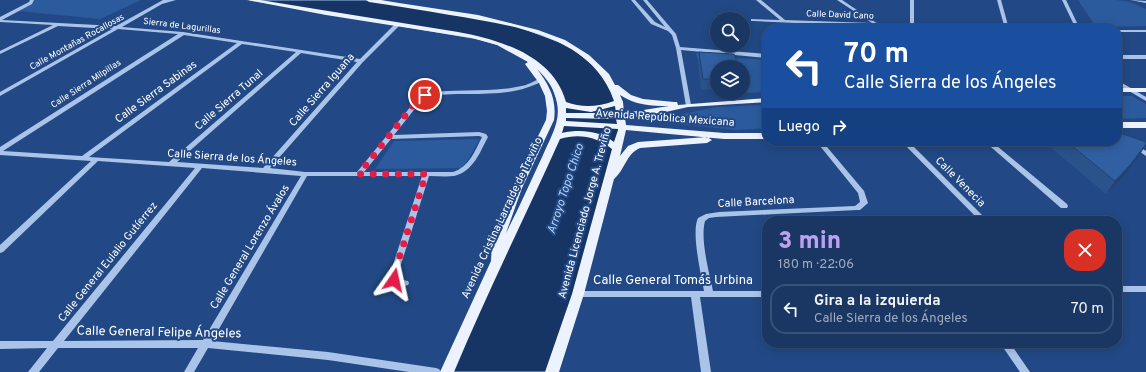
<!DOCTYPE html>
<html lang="es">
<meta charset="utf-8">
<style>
:root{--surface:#1a3764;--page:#27426d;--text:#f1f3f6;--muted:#9facbf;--line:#385178;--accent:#bca0f2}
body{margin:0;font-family:Overpass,sans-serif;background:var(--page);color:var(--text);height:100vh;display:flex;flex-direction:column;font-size:15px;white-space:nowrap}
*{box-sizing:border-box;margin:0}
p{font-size:13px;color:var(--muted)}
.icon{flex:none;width:22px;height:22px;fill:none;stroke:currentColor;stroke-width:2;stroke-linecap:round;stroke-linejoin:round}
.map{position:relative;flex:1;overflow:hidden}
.sheet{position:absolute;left:762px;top:216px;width:360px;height:132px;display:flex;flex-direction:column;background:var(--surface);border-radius:16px;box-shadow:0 2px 10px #0003,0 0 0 1px var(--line)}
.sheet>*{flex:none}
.guide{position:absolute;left:762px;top:24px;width:360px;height:122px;border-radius:16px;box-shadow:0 2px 10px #0003,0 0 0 1px var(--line);background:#1a4fa0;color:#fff;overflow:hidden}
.controls{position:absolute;left:710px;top:12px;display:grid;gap:8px}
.controls a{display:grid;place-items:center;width:40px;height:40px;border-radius:50%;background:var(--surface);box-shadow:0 2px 10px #0003,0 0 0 1px var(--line);font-size:20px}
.pin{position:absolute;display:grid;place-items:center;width:34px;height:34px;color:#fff;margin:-17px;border:2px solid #fff;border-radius:50%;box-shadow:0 1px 4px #0007}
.me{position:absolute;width:44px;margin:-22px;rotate:11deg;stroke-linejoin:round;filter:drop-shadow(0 0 3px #0008)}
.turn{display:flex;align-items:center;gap:14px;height:84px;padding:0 16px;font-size:18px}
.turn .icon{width:52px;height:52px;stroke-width:2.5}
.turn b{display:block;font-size:28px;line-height:34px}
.then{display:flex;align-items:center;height:38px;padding:0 16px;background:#0003;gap:8px;font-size:15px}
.round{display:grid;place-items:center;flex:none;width:42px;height:42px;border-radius:16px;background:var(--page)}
.head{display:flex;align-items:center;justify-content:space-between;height:68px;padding:0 16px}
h1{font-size:24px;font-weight:800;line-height:30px;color:var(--accent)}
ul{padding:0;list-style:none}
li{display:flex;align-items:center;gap:12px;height:50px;margin:0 8px 6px;padding:0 8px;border:2px solid var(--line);border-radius:16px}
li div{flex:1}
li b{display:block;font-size:15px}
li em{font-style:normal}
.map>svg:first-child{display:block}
.green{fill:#2b5b9d}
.water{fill:#173564;stroke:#9ebfea}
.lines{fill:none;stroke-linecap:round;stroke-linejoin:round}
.minor{fill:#aac4e9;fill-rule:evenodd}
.major{fill:#edf3fe;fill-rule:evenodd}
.wall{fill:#2a538b}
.shaded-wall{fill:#224371}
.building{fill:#3160a2;stroke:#224371}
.route{stroke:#e11d48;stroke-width:7;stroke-dasharray:0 12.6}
.labels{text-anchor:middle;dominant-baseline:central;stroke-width:4;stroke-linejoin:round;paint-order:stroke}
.far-street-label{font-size:9px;fill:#fff;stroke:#224985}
.street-label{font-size:11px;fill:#fff;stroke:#224985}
.water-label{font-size:12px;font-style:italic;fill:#b6cff0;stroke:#224985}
.near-street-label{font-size:13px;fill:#fff;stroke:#224985}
</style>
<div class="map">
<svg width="1146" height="372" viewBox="0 0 1146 372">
<rect width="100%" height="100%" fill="#224985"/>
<path class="green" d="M 32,0 L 141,0 L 100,19 L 18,11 Z
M 1078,0 L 1116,0 L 1130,2 L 1146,9 L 1146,26 L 1096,27 Z
M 696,53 L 700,53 L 735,58 L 767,60 L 767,92 L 746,93 L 743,85 L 743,67 L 736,67 L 734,64 L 698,61 Z
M 1117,96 L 1132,96 L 1146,104 L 1146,118 L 1117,119 Z
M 767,105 L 767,128 L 736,130 L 647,121 L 717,107 Z
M 480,139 L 463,168 L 375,169 L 394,141 Z"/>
<path class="water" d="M 250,0 L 369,0 L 511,24 L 570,46 L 606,76 L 621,116 L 616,148 L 552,372 L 447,372 L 562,115 L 549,77 L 510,48 L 478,39 Z"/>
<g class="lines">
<path class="minor" d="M 30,0 L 34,0 L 32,4 L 2,20 L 116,26 L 163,0 L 176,0 L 162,4 L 122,27 L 183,32 L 360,59 L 395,24 L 399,24 L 399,26 L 363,62 L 270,168 L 305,172 L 357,172 L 421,94 C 451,88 481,92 511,88 C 516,87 522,86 526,85 C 532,83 538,78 544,79 L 544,81 C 534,85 525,89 514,91 C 485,96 454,92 425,96 L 394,135 L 479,132 L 486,134 L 488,137 C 480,152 473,172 454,176 C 446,177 437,176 429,176 L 397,277 L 399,279 L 408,281 L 409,283 L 408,285 L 405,286 L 393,283 L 389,277 L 422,176 L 307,176 L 212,341 L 328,352 L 436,368 L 439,369 L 441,372 L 409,372 L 328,360 L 208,348 L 194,372 L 184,372 L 198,348 L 58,348 L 39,372 L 28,372 L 47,348 L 0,349 L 0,341 L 53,341 L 195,168 L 98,161 L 3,252 L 0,253 L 0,245 L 91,161 L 0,155 L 0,147 L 178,34 L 118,29 L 0,96 L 0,92 L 112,29 L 58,26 L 0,54 L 0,51 L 53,25 L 0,22 L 0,17 L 29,2 ZM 184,35 L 237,43 L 82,156 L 3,151 ZM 242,44 L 296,52 L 169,162 L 89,157 ZM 301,53 L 357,62 L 263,168 L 177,162 ZM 479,136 L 482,137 C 475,151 469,167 453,172 L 364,172 L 391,139 ZM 202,168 L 301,176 L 203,340 L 64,341 Z
M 631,0 L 635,0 L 655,22 L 665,27 L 643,0 L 647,0 L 676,34 L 680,47 L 767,54 L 767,58 L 681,50 L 691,105 L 690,106 L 686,106 L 676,48 L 672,35 L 668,31 L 651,24 Z
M 756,0 L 761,0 L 785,20 L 872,23 L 837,0 L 842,0 L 878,24 L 910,26 L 910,0 L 914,0 L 914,27 L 926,28 L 928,29 L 753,21 L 751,21 L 751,19 L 780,20 Z
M 997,0 L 1001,0 L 1009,29 L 1005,29 Z
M 1062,0 L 1066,0 L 1080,29 L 1076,29 Z
M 1130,0 L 1146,1 L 1146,3 Z
M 1117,30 L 1146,30 L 1146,32 L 1117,32 Z
M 1117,55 L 1146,55 L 1146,59 L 1117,59 Z
M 1117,80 L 1146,97 L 1146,101 L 1117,84 Z
M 816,141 L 822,141 L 864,191 L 868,203 L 860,210 L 857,210 L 716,217 L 709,218 L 705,221 C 700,239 709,272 713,291 L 767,291 L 767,297 L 700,297 L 711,372 L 701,372 L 691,297 L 578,297 L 575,296 L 574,294 L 575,292 L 578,291 L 704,291 C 701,274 691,232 698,218 L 706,214 L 719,212 L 855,206 L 860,202 L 858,193 Z
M 901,141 L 908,141 L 988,221 L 980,221 Z
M 984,141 L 991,141 L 1067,204 L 1068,206 L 1067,208 L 1061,208 Z
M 1135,144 L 1146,151 L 1146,156 L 1133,147 L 1132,146 L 1133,145 Z
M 1117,286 L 1146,286 L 1146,292 L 1117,292 Z
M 1000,343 L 1010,343 L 1030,372 L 1020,372 Z"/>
<path class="major" d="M 247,0 L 260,0 L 458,32 C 500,40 553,55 566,102 C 582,108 598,107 614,101 C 592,35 510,25 450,15 C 423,10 396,6 369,2 L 366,0 L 381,0 L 399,3 L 478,15 L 538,30 L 565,40 L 589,55 L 609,74 L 615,85 L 618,85 L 631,95 L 643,99 L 674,102 L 677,102 L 678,105 L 767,98 L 767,102 L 688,107 L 652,115 L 625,118 L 626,125 L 724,133 L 767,133 L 767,139 L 724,139 L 626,130 L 620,156 L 628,146 L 638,142 L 707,137 L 712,140 L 707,143 L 640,148 C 626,154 625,170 614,179 L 584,294 L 559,372 L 545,372 L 572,294 L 612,149 C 597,137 579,133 560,139 C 525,217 487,293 454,372 L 440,372 L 491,261 L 492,243 L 503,207 L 546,120 L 547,111 L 545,96 L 539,83 L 525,64 L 528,62 L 497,45 L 472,38 L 326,15 ZM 537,69 C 547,79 555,89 557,103 C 561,122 550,138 543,155 C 531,181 519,208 506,233 L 522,188 L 554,120 C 557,99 549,85 537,69 ZM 620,95 C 635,105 651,106 669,106 L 624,113 L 623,102 ZM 615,106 L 616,113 L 566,113 L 566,108 L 591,112 ZM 566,118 L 616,119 L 617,124 L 566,121 ZM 564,126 L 618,129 L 618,130 L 614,142 C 599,131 581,129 562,133 Z
M 1117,88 L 1146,88 L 1146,92 L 1117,92 Z
M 1117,122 L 1146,122 L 1146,128 L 1117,128 Z"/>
</g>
<path class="wall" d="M 699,52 L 717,67 L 717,89 L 701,90 L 698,62 Z
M 1043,141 L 1101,141 L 1139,156 L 1122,178 L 1106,194 Z"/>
<path class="shaded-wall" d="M 1146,145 L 1139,156 L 1122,178 L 1106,194 L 1115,181 Z"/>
<path class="building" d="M 699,52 L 734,54 L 739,67 L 717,67 L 717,79 L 703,79 Z
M 1117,132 L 1146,142 L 1146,144 L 1130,165 L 1115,181 L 1066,141 L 1117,141 Z"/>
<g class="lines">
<path class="route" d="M 394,280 L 394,274 L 426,174 L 359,174 L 419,98 L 425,95"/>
</g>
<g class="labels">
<g class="far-street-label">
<text transform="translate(840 15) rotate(2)">Calle David Cano</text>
<text transform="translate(182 26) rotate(7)">Sierra de Lagurillas</text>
<text transform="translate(77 42) rotate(-29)">Calle Montañas Rocallosas</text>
<text transform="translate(86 84) rotate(-33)">Calle Sierra Milpillas</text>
</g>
<g class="street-label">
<text transform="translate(322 90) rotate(-49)">Calle Sierra Iguana</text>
<text transform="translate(156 92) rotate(-36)">Calle Sierra Sabinas</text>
<text transform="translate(229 100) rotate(-41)">Calle Sierra Tunal</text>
<text transform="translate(665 118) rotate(4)">Avenida República Mexicana</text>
<text transform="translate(232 158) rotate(4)">Calle Sierra de los Ángeles</text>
<text transform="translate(960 182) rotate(45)">Calle Venecia</text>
<text transform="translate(756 202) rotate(-3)">Calle Barcelona</text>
<text transform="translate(585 213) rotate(-75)">Avenida Licenciado Jorge A. Treviño</text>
<text transform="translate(502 218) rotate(-65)">Avenida Cristina Larralde de Treviño</text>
<text transform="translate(250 247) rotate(-59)">Calle General Lorenzo Ávalos</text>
<text transform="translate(108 262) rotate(-51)">Calle General Eulalio Gutíerrez</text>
</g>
<g class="water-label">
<text transform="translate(566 189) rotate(-72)">Arroyo Topo Chico</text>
</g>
<g class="near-street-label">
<text x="673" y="281">Calle General Tomás Urbina</text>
<text transform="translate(159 333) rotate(1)">Calle General Felipe Ángeles</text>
</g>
</g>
</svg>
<div class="controls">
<a><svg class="icon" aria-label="search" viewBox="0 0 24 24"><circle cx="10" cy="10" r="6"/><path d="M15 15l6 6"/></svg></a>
<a><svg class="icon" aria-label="layers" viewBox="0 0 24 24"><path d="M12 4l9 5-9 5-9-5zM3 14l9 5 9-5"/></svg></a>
</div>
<div class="pin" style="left:425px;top:95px;background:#d93025"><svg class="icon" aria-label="arrive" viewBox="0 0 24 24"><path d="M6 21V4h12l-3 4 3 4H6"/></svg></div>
<svg class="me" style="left:394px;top:280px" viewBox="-20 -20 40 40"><path d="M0-17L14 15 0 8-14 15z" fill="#e11d48" stroke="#fff" stroke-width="4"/></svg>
<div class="guide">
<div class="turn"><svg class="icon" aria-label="left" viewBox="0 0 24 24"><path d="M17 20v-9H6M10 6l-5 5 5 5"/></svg><div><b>70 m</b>Calle Sierra de los Ángeles</div></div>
<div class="then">Luego<svg class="icon" aria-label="right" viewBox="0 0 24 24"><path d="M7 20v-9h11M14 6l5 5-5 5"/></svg></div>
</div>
<section class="sheet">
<div class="head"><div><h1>3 min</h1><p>180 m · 22:06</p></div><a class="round" style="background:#d93025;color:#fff"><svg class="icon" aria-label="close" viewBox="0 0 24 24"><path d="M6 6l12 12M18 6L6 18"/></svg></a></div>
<ul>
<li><svg class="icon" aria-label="left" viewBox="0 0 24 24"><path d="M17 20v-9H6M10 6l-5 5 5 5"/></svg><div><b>Gira a la izquierda</b><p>Calle Sierra de los Ángeles</p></div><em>70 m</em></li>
</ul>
</section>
</div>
